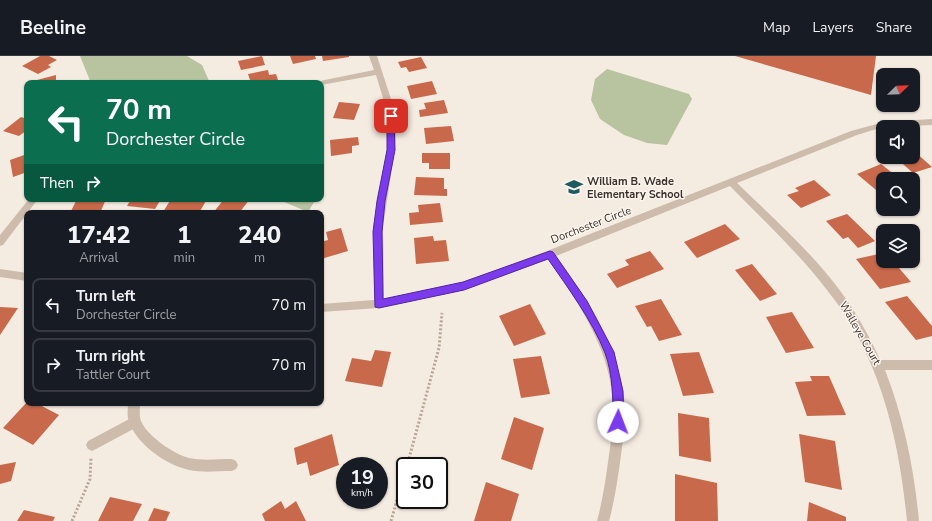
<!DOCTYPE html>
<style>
:root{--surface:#171b24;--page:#242831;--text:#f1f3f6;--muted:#9ea1a6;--line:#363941}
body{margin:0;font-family:"Nunito Sans",sans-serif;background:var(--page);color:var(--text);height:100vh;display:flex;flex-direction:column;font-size:15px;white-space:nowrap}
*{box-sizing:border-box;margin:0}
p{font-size:13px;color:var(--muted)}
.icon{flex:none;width:22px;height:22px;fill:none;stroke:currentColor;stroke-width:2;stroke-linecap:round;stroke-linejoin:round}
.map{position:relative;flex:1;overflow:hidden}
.details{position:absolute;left:24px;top:154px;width:300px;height:196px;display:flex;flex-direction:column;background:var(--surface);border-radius:8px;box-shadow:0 1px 3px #0004}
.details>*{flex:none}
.hud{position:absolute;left:24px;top:24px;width:300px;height:122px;border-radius:8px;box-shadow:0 1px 3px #0004;background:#0b6e4f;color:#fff;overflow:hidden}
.needle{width:26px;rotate:67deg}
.buttons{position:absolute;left:876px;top:12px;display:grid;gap:8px}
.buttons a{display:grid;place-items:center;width:44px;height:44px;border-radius:8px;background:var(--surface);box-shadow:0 1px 3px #0004;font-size:20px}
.speed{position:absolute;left:336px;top:401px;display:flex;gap:8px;font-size:20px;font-weight:700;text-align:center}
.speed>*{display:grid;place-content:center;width:52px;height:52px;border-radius:50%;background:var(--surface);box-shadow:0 1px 3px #0004;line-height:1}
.speed small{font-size:10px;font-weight:400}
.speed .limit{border:2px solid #111;border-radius:6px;background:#fff;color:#111}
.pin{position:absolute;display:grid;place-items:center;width:34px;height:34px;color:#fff;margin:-17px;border-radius:8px;box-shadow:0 2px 6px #0006}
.me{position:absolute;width:44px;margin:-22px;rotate:2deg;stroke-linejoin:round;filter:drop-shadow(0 0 3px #0008)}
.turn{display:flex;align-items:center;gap:14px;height:84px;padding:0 16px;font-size:18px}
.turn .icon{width:52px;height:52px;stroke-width:2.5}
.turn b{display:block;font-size:28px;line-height:34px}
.then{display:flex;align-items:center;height:38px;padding:0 16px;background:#0003;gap:8px;font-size:15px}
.eta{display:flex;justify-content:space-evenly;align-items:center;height:68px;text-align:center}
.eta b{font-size:24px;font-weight:800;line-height:28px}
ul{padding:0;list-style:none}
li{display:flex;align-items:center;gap:12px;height:54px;margin:0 8px 6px;padding:0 8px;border:2px solid var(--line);border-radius:8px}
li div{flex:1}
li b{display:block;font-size:15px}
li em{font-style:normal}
header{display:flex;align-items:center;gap:24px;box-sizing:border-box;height:56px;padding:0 20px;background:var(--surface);border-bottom:1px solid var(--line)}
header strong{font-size:19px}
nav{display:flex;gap:22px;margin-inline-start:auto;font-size:14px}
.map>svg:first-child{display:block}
.green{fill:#b8c4a0}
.building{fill:#c8694b}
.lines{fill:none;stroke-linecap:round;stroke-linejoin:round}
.path{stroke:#b9a596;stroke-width:3;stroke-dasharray:2 2;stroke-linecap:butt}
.service{fill:#cdbbac;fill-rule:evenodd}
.minor{fill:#cdbbac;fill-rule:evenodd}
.route{fill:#7c3aed;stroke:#51269a}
.labels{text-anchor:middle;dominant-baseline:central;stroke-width:3;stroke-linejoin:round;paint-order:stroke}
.poi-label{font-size:11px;font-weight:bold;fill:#3b302b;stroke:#fbf5ee;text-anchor:start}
.street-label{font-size:11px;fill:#3b302b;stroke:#fbf5ee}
</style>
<header>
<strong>Beeline</strong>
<nav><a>Map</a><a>Layers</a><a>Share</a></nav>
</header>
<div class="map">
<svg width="932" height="465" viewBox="0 0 932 465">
<rect width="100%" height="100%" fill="#f4ebe1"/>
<path class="green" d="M 80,0 L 187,0 L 202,9 L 210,27 L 91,27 Z
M 607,13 L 689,38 L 692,43 L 667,89 L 647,87 L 624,79 L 600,63 L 591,44 L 595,23 Z
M 277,143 L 316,143 L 308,156 Z"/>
<path class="building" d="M 40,0 L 49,0 L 57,4 L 48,9 L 51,11 L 38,18 L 22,10 Z
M 262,0 L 265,9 L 241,14 L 238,5 Z
M 290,0 L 315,0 L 316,3 L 293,8 Z
M 322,0 L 349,0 L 349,1 L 323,5 Z
M 735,0 L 876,0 L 871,39 Z
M 421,1 L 427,12 L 409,16 L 406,11 L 401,12 L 398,6 Z
M 268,14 L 269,19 L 276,18 L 278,24 L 267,27 L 251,27 L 248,18 Z
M 56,19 L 56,27 L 37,27 L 37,24 Z
M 432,25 L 437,38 L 411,43 L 407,30 Z
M 444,44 L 448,57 L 420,61 L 419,54 L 426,53 L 424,47 Z
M 339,46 L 360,48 L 354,64 L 333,62 Z
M 21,61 L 27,63 L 27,74 L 19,80 L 3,75 Z
M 451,70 L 454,85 L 426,88 L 424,72 Z
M 358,81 L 359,89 L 352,90 L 352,97 L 331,100 L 330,84 Z
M 913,95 L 914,95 L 932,111 L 913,117 L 895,101 L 913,101 Z
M 422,97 L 450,97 L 450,113 L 429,113 L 429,107 L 422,107 Z
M 27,98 L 27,116 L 13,121 L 10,104 Z
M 881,108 L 900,123 L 883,123 L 883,131 L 876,134 L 857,118 Z
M 416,121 L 444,122 L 444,133 L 447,133 L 447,140 L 414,139 Z
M 814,124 L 831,139 L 801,152 L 787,139 L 799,135 L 795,132 Z
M 77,143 L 106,143 L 100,157 L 70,157 Z
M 131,143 L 161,143 L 155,153 L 127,150 Z
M 171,143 L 207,143 L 199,157 L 163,156 Z
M 224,143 L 250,143 L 239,157 L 213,157 Z
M 440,147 L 443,166 L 410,169 L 409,157 L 419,156 L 418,149 Z
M 847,158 L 875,185 L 858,192 L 848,181 L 843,183 L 826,165 Z
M 725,168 L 740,183 L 697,202 L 684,186 Z
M 341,172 L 348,195 L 321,203 L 321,186 L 328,184 L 326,176 Z
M 433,180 L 434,185 L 446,184 L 449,205 L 416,208 L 414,182 Z
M 650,195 L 664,213 L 617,232 L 607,218 L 629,209 L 625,204 Z
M 883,197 L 883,205 L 893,205 L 911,226 L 880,233 L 856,203 Z
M 752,208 L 777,238 L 760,245 L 735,214 Z
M 907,240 L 932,270 L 932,280 L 916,284 L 885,246 Z
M 661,243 L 682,279 L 659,285 L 651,270 L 647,271 L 635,250 Z
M 530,248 L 546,278 L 514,290 L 499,260 Z
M 0,251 L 18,252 L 0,279 Z
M 792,256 L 814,292 L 786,297 L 766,261 Z
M 375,294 L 391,296 L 382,331 L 345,325 L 352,302 L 371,305 Z
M 699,296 L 714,337 L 683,340 L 670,298 Z
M 541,300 L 550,338 L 521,342 L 513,303 Z
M 810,320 L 829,320 L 846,359 L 807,360 L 795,326 L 812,325 Z
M 27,346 L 36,347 L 59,359 L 33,389 L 3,372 Z
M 678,357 L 709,362 L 711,406 L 679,400 Z
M 514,361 L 544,372 L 532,414 L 501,403 Z
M 332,378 L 339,409 L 310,420 L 307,406 L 297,409 L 294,392 Z
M 799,378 L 835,385 L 842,434 L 805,426 Z
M 16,406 L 11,425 L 0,428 L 0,409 Z
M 675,418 L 717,427 L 718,465 L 675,465 Z
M 486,426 L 519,438 L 511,465 L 474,465 Z
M 110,441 L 142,448 L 133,465 L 98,465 Z
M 281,445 L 285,453 L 296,445 L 306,465 L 265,465 L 262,458 Z
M 809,446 L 846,461 L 846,465 L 807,465 Z
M 154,452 L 170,456 L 166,465 L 148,465 Z
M 24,454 L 55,461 L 53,465 L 17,465 Z"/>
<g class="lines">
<path class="path" d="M 407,410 L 439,292 L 442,257
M 72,465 L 90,423 L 91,401
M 391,465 L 405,416"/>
<path class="service" d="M 135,360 L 139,362 L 141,366 L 139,370 L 96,393 L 92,395 L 88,393 L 86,389 L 88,385 Z"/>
<path class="minor" d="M 369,0 L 377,0 L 391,43 L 396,70 L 395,93 L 383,171 L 384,243 L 463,226 L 547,195 L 851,75 L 884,66 L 932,63 L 932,69 L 883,71 L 857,79 L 737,127 C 771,160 806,191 835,228 C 853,251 868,277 880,304 L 932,304 L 932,314 L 885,314 C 904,363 914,412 919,465 L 907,465 C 899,382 880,300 827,234 C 798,196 763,164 730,130 L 556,200 C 590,246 624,297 625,356 C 625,371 623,385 621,399 C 618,421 615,443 609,465 L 597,465 C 603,443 606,421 609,399 C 611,385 613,371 613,357 C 614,298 580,249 548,203 L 463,234 L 379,252 L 321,256 L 321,248 L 374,244 L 373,171 L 387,93 L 388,70 L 386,52 L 376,19 L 321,29 L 321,27 L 316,27 L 320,25 L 374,14 Z
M 29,143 L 38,143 L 3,189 L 0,190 L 0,179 Z
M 0,213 L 27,217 L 27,225 L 0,221 Z
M 128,347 L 140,347 C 140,353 139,360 141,365 C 147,380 174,398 189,402 C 203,405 218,403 232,403 L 236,405 L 238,409 L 236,413 L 232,415 C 218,415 203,417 189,414 C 166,409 134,387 128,362 C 127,357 128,352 128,347 Z"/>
</g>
<path class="route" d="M 391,58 L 394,60 L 395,94 L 385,145 L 382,176 L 383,243 L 463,226 L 550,195 L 553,196 L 587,245 L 614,296 L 623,335 L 624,366 L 622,370 L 618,371 L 615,370 L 613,366 C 613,343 613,319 605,297 C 592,264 568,232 548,203 L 464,234 L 379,252 L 375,251 L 373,176 L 377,145 L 387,94 L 387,60 Z"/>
<defs>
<g id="school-bare" transform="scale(1.38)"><path d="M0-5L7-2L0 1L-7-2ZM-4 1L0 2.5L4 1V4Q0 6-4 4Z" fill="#1f5a5e" stroke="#fbf5ee" stroke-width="2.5" paint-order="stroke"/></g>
</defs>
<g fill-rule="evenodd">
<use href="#school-bare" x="574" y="131"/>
</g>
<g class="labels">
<g class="poi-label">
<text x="587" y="125">William B. Wade<tspan x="587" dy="13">Elementary School</tspan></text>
</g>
<g class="street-label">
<text transform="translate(591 169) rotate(-21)">Dorchester Circle</text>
<text transform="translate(860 277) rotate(60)">Walleye Court</text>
</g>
</g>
</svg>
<div class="buttons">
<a><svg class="needle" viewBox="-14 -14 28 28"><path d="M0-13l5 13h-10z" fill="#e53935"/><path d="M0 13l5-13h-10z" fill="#9ea1a6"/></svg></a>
<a><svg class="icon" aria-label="sound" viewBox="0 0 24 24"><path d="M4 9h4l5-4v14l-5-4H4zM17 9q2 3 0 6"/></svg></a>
<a><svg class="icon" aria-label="search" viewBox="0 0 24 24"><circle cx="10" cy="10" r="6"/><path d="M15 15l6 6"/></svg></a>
<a><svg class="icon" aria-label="layers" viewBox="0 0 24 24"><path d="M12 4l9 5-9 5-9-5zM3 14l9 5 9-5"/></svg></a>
</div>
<div class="speed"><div>19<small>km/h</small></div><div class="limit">30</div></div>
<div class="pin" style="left:391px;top:60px;background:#d93025"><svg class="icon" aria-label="arrive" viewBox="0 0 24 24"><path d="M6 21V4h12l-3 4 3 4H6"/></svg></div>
<svg class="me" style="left:618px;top:366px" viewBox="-20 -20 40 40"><circle r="19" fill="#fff"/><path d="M0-13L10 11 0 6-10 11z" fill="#7c3aed"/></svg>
<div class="hud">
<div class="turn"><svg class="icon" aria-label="left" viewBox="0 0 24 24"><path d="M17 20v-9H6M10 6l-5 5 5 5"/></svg><div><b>70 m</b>Dorchester Circle</div></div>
<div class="then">Then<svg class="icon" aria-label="right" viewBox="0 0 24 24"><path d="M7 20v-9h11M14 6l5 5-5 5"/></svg></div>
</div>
<section class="details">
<div class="eta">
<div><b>17:42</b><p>Arrival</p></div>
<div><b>1</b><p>min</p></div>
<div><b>240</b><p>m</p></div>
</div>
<ul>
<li><svg class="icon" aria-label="left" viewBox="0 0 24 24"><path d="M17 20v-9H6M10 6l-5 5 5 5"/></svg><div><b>Turn left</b><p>Dorchester Circle</p></div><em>70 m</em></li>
<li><svg class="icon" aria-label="right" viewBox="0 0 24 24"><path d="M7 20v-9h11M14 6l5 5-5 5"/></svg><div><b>Turn right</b><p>Tattler Court</p></div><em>70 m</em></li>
</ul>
</section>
</div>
